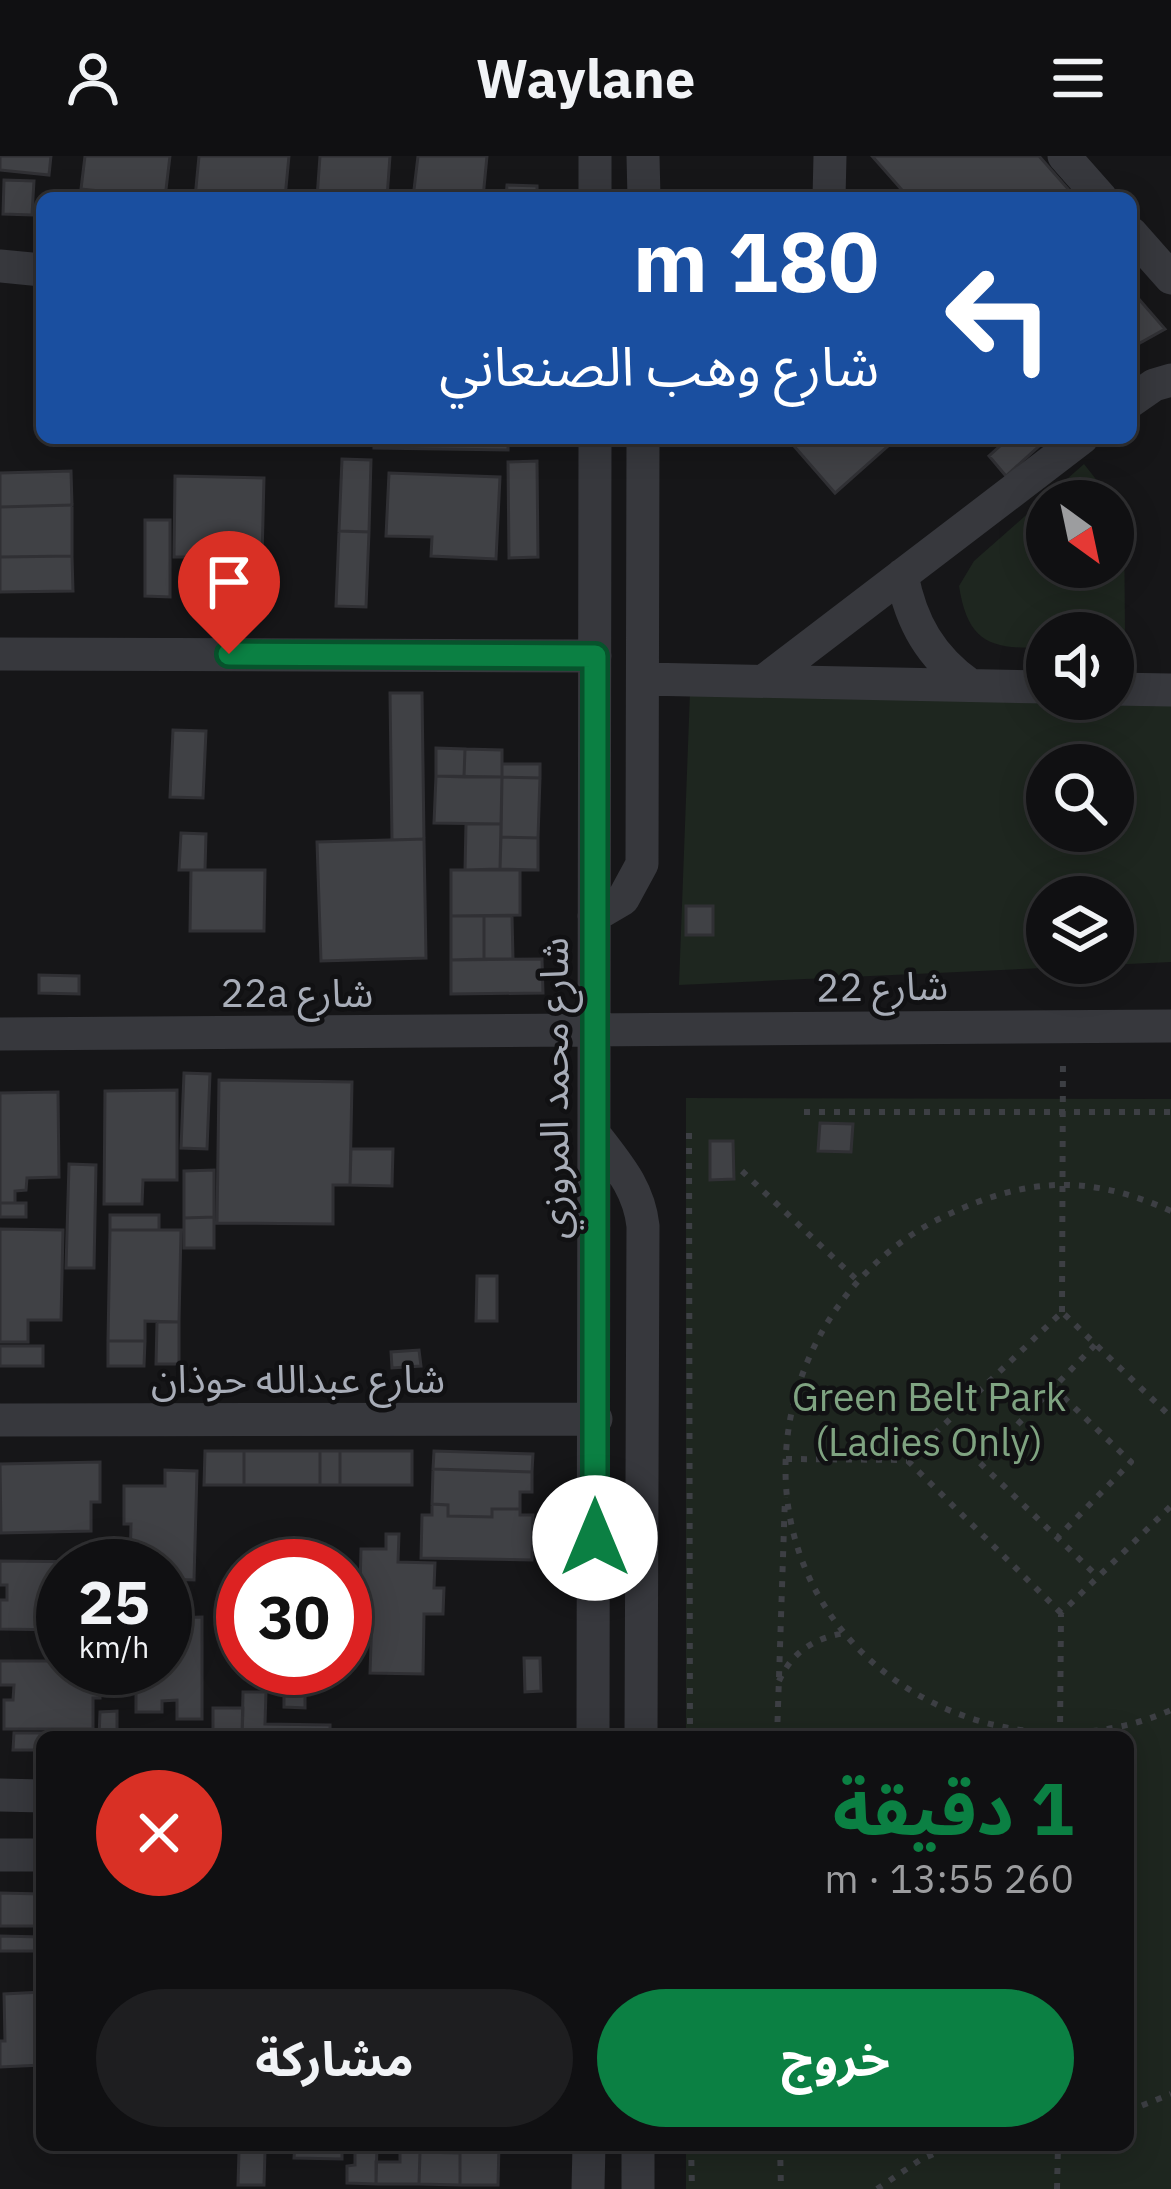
<!DOCTYPE html>
<html lang="ar">
<meta charset="utf-8">
<style>
:root{--surface:#101012;--page:#1e1e20;--text:#f1f3f6;--muted:#9c9d9f;--line:#303032;--accent:#0b8043}
body{margin:0;font-family:"IBM Plex Sans","Noto Sans Arabic",sans-serif;background:var(--page);color:var(--text);direction:rtl;height:100vh;display:flex;flex-direction:column;font-size:45px;white-space:nowrap}
*{box-sizing:border-box;margin:0}
p{font-size:39px;color:var(--muted)}
.icon{flex:none;width:66px;height:66px;fill:none;stroke:currentColor;stroke-width:2;stroke-linecap:round;stroke-linejoin:round}
.map{position:relative;flex:1;overflow:hidden;direction:ltr}
.sheet{position:absolute;left:36px;top:1575px;width:1098px;height:420px;display:flex;flex-direction:column;background:var(--surface);border-radius:18px;box-shadow:0 6px 30px #0003,0 0 0 3px var(--line);direction:rtl}
.sheet>*{flex:none}
.hud{position:absolute;left:36px;top:36px;width:1101px;height:252px;border-radius:18px;box-shadow:0 6px 30px #0003,0 0 0 3px var(--line);direction:rtl;background:#1a4fa0;color:#fff;overflow:hidden}
.needle{width:78px;rotate:147deg}
.buttons{position:absolute;left:1026px;top:324px;display:grid;gap:24px}
.buttons a{display:grid;place-items:center;width:108px;height:108px;border-radius:50%;background:var(--surface);box-shadow:0 6px 30px #0003,0 0 0 3px var(--line);font-size:60px}
.speed{position:absolute;left:36px;top:1383px;display:flex;gap:24px;font-size:60px;font-weight:700;text-align:center}
.speed>*{display:grid;place-content:center;width:156px;height:156px;border-radius:50%;background:var(--surface);box-shadow:0 6px 30px #0003,0 0 0 3px var(--line);line-height:1}
.speed small{font-size:30px;font-weight:400}
.speed .limit{border:18px solid #d22;background:#fff;color:#111}
.pin{position:absolute;display:grid;place-items:center;width:102px;height:102px;color:#fff;margin:-123px -51px;border-radius:50% 50% 50% 0;rotate:-45deg;box-shadow:0 0 12px #0007}
.pin .icon{rotate:45deg}
.me{position:absolute;width:132px;margin:-66px;rotate:0deg;stroke-linejoin:round;filter:drop-shadow(0 0 9px #0008)}
.turn{display:flex;align-items:center;gap:42px;height:252px;padding:0 60px;font-size:54px}
.turn .icon{width:156px;height:156px;stroke-width:2.5}
.turn b{display:block;font-size:84px;line-height:102px}
.round{display:grid;place-items:center;flex:none;width:126px;height:126px;border-radius:63px;background:var(--page)}
.head{display:flex;align-items:center;justify-content:space-between;height:204px;padding:0 60px}
h1{font-size:72px;font-weight:700;line-height:90px;color:var(--accent)}
.cta{display:flex;gap:24px;margin-top:auto;padding:24px 60px}
.cta a{flex:1;height:138px;border-radius:72px;background:var(--accent);color:#fff;font-size:48px;font-weight:700;line-height:138px;text-align:center}
.cta a+a{background:var(--page);color:var(--text)}
header{display:flex;justify-content:space-between;align-items:center;height:156px;padding:0 60px;background:var(--surface);font-size:54px;font-weight:700}
.map>svg:first-child{display:block}
.green{fill:#1e261f;fill-rule:evenodd}
.building{fill:#404145;stroke:#303034;stroke-width:3}
.lines{fill:none;stroke-linecap:round;stroke-linejoin:round}
.path{stroke:#3d3f44;stroke-width:6;stroke-dasharray:6 9;stroke-linecap:butt}
.minor{stroke:#37383d;stroke-width:33}
.route-casing{stroke:#07532c;stroke-width:30}
.route{stroke:#0b8043;stroke-width:21}
.labels{text-anchor:middle;dominant-baseline:central;stroke-width:9;stroke-linejoin:round;paint-order:stroke}
.street-label{font-size:39px;fill:#a8adb8;stroke:#111113}
.park-label{font-size:39px;fill:#7fa381;stroke:#111113}
</style>
<header><svg class="icon" aria-label="menu" viewBox="0 0 24 24"><path d="M4 6h16M4 12h16M4 18h16"/></svg>Waylane<svg class="icon" aria-label="person" viewBox="0 0 24 24"><circle cx="12" cy="8" r="4"/><path d="M4 21q1-7 8-7t8 7"/></svg></header>
<div class="map">
<svg width="1171" height="2033" viewBox="0 0 1171 2033">
<rect width="100%" height="100%" fill="#161618"/>
<path class="green" d="M 1084,308 L 1124,359 L 1125,477 L 1113,485 L 1113,477 L 1047,477 L 1047,491 C 992,494 968,488 959,430 L 974,405 ZM 1047,345 L 1113,345 L 1113,411 L 1047,411 Z
M 690,536 L 1047,543 L 1171,539 L 1171,806 L 679,829 ZM 1047,609 L 1113,609 L 1113,675 L 1047,675 ZM 1047,741 L 1113,741 L 1113,807 L 1047,807 Z
M 686,942 L 1171,943 L 1171,2033 L 686,2033 L 686,1989 L 1128,1989 L 1128,1581 L 686,1581 Z"/>
<path class="building" d="M 0,0 L 51,0 L 49,19 L 0,14 Z
M 85,0 L 170,0 L 165,42 L 81,33 Z
M 199,0 L 289,0 L 285,42 L 195,42 Z
M 320,0 L 390,0 L 387,42 L 317,42 Z
M 418,0 L 487,0 L 483,42 L 413,42 Z
M 872,0 L 1039,0 L 1069,34 L 1060,42 L 909,42 Z
M 4,24 L 34,25 L 32,59 L 3,58 Z
M 507,29 L 537,30 L 537,42 L 506,42 Z
M 1131,134 L 1165,173 L 1131,192 Z
M 147,282 L 265,282 L 265,285 L 148,289 Z
M 374,282 L 508,282 L 508,294 L 374,292 Z
M 787,282 L 897,282 L 835,337 Z
M 1009,282 L 1048,282 L 1006,320 L 989,300 Z
M 342,303 L 371,304 L 369,376 L 339,375 Z
M 537,305 L 538,401 L 509,402 L 508,306 Z
M 71,315 L 72,349 L 0,351 L 0,317 Z
M 389,317 L 500,321 L 496,403 L 431,400 L 432,381 L 386,380 Z
M 175,320 L 264,322 L 262,402 L 237,401 L 237,415 L 197,415 L 197,401 L 174,401 Z
M 72,349 L 72,400 L 0,401 L 0,351 Z
M 145,364 L 170,364 L 170,441 L 145,440 Z
M 339,375 L 369,376 L 366,451 L 336,450 Z
M 72,400 L 73,435 L 0,436 L 0,401 Z
M 390,537 L 422,537 L 424,683 L 392,684 Z
M 173,574 L 206,575 L 203,642 L 170,641 Z
M 436,592 L 465,593 L 464,621 L 436,620 Z
M 465,593 L 502,594 L 502,621 L 464,621 Z
M 502,608 L 540,608 L 540,622 L 502,621 Z
M 436,620 L 502,621 L 501,668 L 434,667 Z
M 502,621 L 540,622 L 538,682 L 501,681 Z
M 466,668 L 501,668 L 500,713 L 465,714 Z
M 181,677 L 206,678 L 205,714 L 179,714 Z
M 501,681 L 538,682 L 538,714 L 500,713 Z
M 424,683 L 426,802 L 321,805 L 317,686 Z
M 191,714 L 265,714 L 264,775 L 190,775 Z
M 451,714 L 520,714 L 520,759 L 451,760 Z
M 686,750 L 713,750 L 713,779 L 686,779 Z
M 451,760 L 484,760 L 484,803 L 451,804 Z
M 484,760 L 512,760 L 513,803 L 484,803 Z
M 542,803 L 543,837 L 451,838 L 451,804 Z
M 39,819 L 79,820 L 79,838 L 39,837 Z
M 184,917 L 210,918 L 207,993 L 181,992 Z
M 219,924 L 352,926 L 350,1029 L 333,1029 L 333,1068 L 217,1067 Z
M 177,934 L 177,1024 L 143,1024 L 142,1048 L 104,1048 L 105,935 Z
M 58,936 L 59,1021 L 27,1022 L 26,1034 L 15,1035 L 15,1047 L 0,1047 L 0,937 Z
M 820,967 L 853,968 L 851,996 L 818,995 Z
M 710,985 L 733,985 L 734,1023 L 710,1024 Z
M 351,993 L 393,993 L 392,1030 L 350,1029 Z
M 69,1008 L 96,1009 L 94,1112 L 66,1112 Z
M 214,1014 L 214,1061 L 184,1062 L 184,1015 Z
M 0,1047 L 26,1047 L 26,1061 L 0,1061 Z
M 110,1059 L 159,1059 L 159,1074 L 110,1074 Z
M 214,1061 L 214,1092 L 184,1092 L 184,1062 Z
M 0,1073 L 63,1074 L 61,1164 L 28,1164 L 28,1186 L 0,1186 Z
M 110,1074 L 181,1074 L 179,1166 L 145,1165 L 145,1185 L 108,1185 Z
M 477,1120 L 497,1120 L 497,1165 L 476,1165 Z
M 157,1166 L 179,1166 L 179,1208 L 156,1208 Z
M 108,1185 L 145,1185 L 144,1210 L 108,1210 Z
M 0,1190 L 43,1190 L 43,1210 L 0,1210 Z
M 419,1194 L 421,1210 L 392,1212 L 391,1196 Z
M 205,1295 L 244,1295 L 244,1329 L 204,1329 Z
M 244,1295 L 320,1295 L 320,1329 L 244,1329 Z
M 320,1295 L 340,1295 L 340,1329 L 320,1329 Z
M 340,1295 L 412,1295 L 412,1329 L 340,1329 Z
M 434,1295 L 533,1298 L 532,1316 L 433,1313 Z
M 100,1306 L 100,1346 L 91,1346 L 91,1375 L 1,1377 L 0,1308 Z
M 433,1313 L 532,1316 L 532,1336 L 520,1336 L 520,1353 L 492,1353 L 492,1361 L 448,1360 L 448,1349 L 432,1348 Z
M 165,1314 L 197,1315 L 194,1424 L 165,1423 L 165,1410 L 130,1410 L 131,1368 L 124,1368 L 124,1330 L 165,1330 Z
M 432,1348 L 448,1349 L 448,1360 L 492,1361 L 492,1353 L 520,1353 L 520,1359 L 533,1359 L 532,1404 L 421,1402 L 422,1359 L 432,1359 Z
M 386,1378 L 399,1378 L 398,1406 L 435,1407 L 434,1432 L 444,1432 L 443,1458 L 424,1458 L 423,1518 L 370,1517 L 372,1458 L 348,1457 L 348,1429 L 360,1430 L 361,1393 L 386,1393 Z
M 0,1405 L 97,1406 L 97,1410 L 63,1410 L 63,1474 L 0,1473 L 0,1444 L 7,1444 L 7,1429 L 0,1429 Z
M 202,1461 L 202,1563 L 177,1563 L 177,1544 L 162,1545 L 162,1556 L 136,1556 L 136,1512 L 165,1512 L 165,1462 Z
M 524,1502 L 540,1502 L 541,1535 L 525,1536 Z
M 0,1505 L 63,1505 L 63,1512 L 100,1512 L 100,1542 L 93,1542 L 93,1573 L 4,1573 L 4,1544 L 13,1544 L 14,1529 L 0,1529 Z
M 284,1532 L 305,1533 L 305,1552 L 284,1551 Z
M 243,1536 L 266,1536 L 265,1568 L 330,1569 L 330,1581 L 242,1581 Z
M 213,1552 L 243,1552 L 242,1581 L 213,1581 Z
M 117,1555 L 117,1581 L 99,1581 L 100,1556 Z
M 14,1577 L 43,1577 L 42,1594 L 13,1594 Z
M 0,1737 L 42,1738 L 42,1770 L 0,1770 Z
M 0,1780 L 42,1781 L 42,1795 L 0,1795 Z
M 42,1836 L 42,1909 L 0,1911 L 0,1885 L 5,1885 L 4,1838 Z
M 295,1989 L 342,1989 L 342,2003 L 294,2002 Z
M 355,1989 L 377,1989 L 376,2028 L 347,2027 L 347,2010 L 355,2009 Z
M 460,1989 L 499,1989 L 498,2029 L 460,2029 Z
M 239,1994 L 265,1995 L 264,2029 L 238,2029 Z
M 400,1995 L 420,1996 L 419,2028 L 376,2028 L 376,2006 L 400,2006 Z
M 420,1996 L 460,1997 L 460,2029 L 419,2028 Z"/>
<g class="lines">
<path class="path" d="M 804,956 L 1171,956
M 689,977 L 690,1581
M 742,1015 L 857,1124
M 1171,1055 C 1088,1018 1027,1021 945,1060 C 816,1121 750,1279 805,1412 C 863,1552 1035,1614 1171,1554
M 1062,1156 L 1063,901
M 1095,1189 L 980,1307 L 1098,1421
M 1053,1231 L 1131,1306 L 1058,1381
M 786,1303 L 907,1304
M 1061,1457 L 907,1304 L 1062,1156 L 1171,1261
M 779,1525 C 792,1496 814,1482 845,1477
M 777,1581 L 785,1341
M 1060,1581 L 1061,1457 L 1171,1350
M 1128,1955 L 1171,1938
M 691,1989 L 692,2033
M 780,1989 L 781,2033
M 877,2033 L 920,2004 L 954,1989
M 1057,2033 L 1058,1989"/>
<path class="minor" d="M 643,0 L 644,42
M 1064,0 L 1101,42
M 595,42 L 595,0
M 829,42 L 830,0
M 1131,77 L 1171,122
M 0,110 L 42,114
M 1131,245 L 1154,229 L 1171,224
M 902,419 C 911,467 931,501 970,529
M 0,498 L 595,500
M 643,523 L 1047,531
M 765,524 L 1082,282
M 1113,533 L 1171,534
M 594,760 L 623,743 L 642,708 L 643,282
M 0,878 L 1171,870
M 595,979 C 617,1008 639,1032 643,1070 L 641,1581
M 0,1264 L 596,1263
M 593,1581 L 595,282
M 0,1639 L 42,1640
M 0,1699 L 42,1699
M 588,2033 L 589,1989
M 638,2033 L 638,1989"/>
</g>
<g class="lines">
<g class="route-casing">
<path id="route" d="M 229,498 L 595,500 L 595,1382"/>
</g>
<use href="#route" class="route"/>
</g>
<g class="labels">
<g class="street-label">
<text transform="translate(882 830) rotate(-1)">شارع 22</text>
<text x="297" y="836">22a شارع</text>
<text transform="translate(553 932) rotate(-90)">شارع محمد المروزي</text>
<text x="298" y="1222">شارع عبدالله حوذان</text>
</g>
<g class="park-label">
<text x="929" y="1240">Green Belt Park<tspan x="929" dy="45">(Ladies Only)</tspan></text>
</g>
</g>
</svg>
<div class="buttons">
<a><svg class="needle" viewBox="-14 -14 28 28"><path d="M0-13l5 13h-10z" fill="#e53935"/><path d="M0 13l5-13h-10z" fill="#9c9d9f"/></svg></a>
<a><svg class="icon" aria-label="sound" viewBox="0 0 24 24"><path d="M4 9h4l5-4v14l-5-4H4zM17 9q2 3 0 6"/></svg></a>
<a><svg class="icon" aria-label="search" viewBox="0 0 24 24"><circle cx="10" cy="10" r="6"/><path d="M15 15l6 6"/></svg></a>
<a><svg class="icon" aria-label="layers" viewBox="0 0 24 24"><path d="M12 4l9 5-9 5-9-5zM3 14l9 5 9-5"/></svg></a>
</div>
<div class="speed"><div>25<small>km/h</small></div><div class="limit">30</div></div>
<div class="pin" style="left:229px;top:498px;background:#d93025"><svg class="icon" aria-label="arrive" viewBox="0 0 24 24"><path d="M6 21V4h12l-3 4 3 4H6"/></svg></div>
<svg class="me" style="left:595px;top:1382px" viewBox="-20 -20 40 40"><circle r="19" fill="#fff"/><path d="M0-13L10 11 0 6-10 11z" fill="#0b8043"/></svg>
<div class="hud">
<div class="turn"><svg class="icon" aria-label="left" viewBox="0 0 24 24"><path d="M17 20v-9H6M10 6l-5 5 5 5"/></svg><div><b>180 m</b>شارع وهب الصنعاني</div></div>
</div>
<section class="sheet">
<div class="head"><div><h1>1 دقيقة</h1><p>260 m · 13:55</p></div><a class="round" style="background:#d93025;color:#fff"><svg class="icon" aria-label="close" viewBox="0 0 24 24"><path d="M6 6l12 12M18 6L6 18"/></svg></a></div>
<div class="cta"><a>خروج</a><a>مشاركة</a></div>
</section>
</div>
